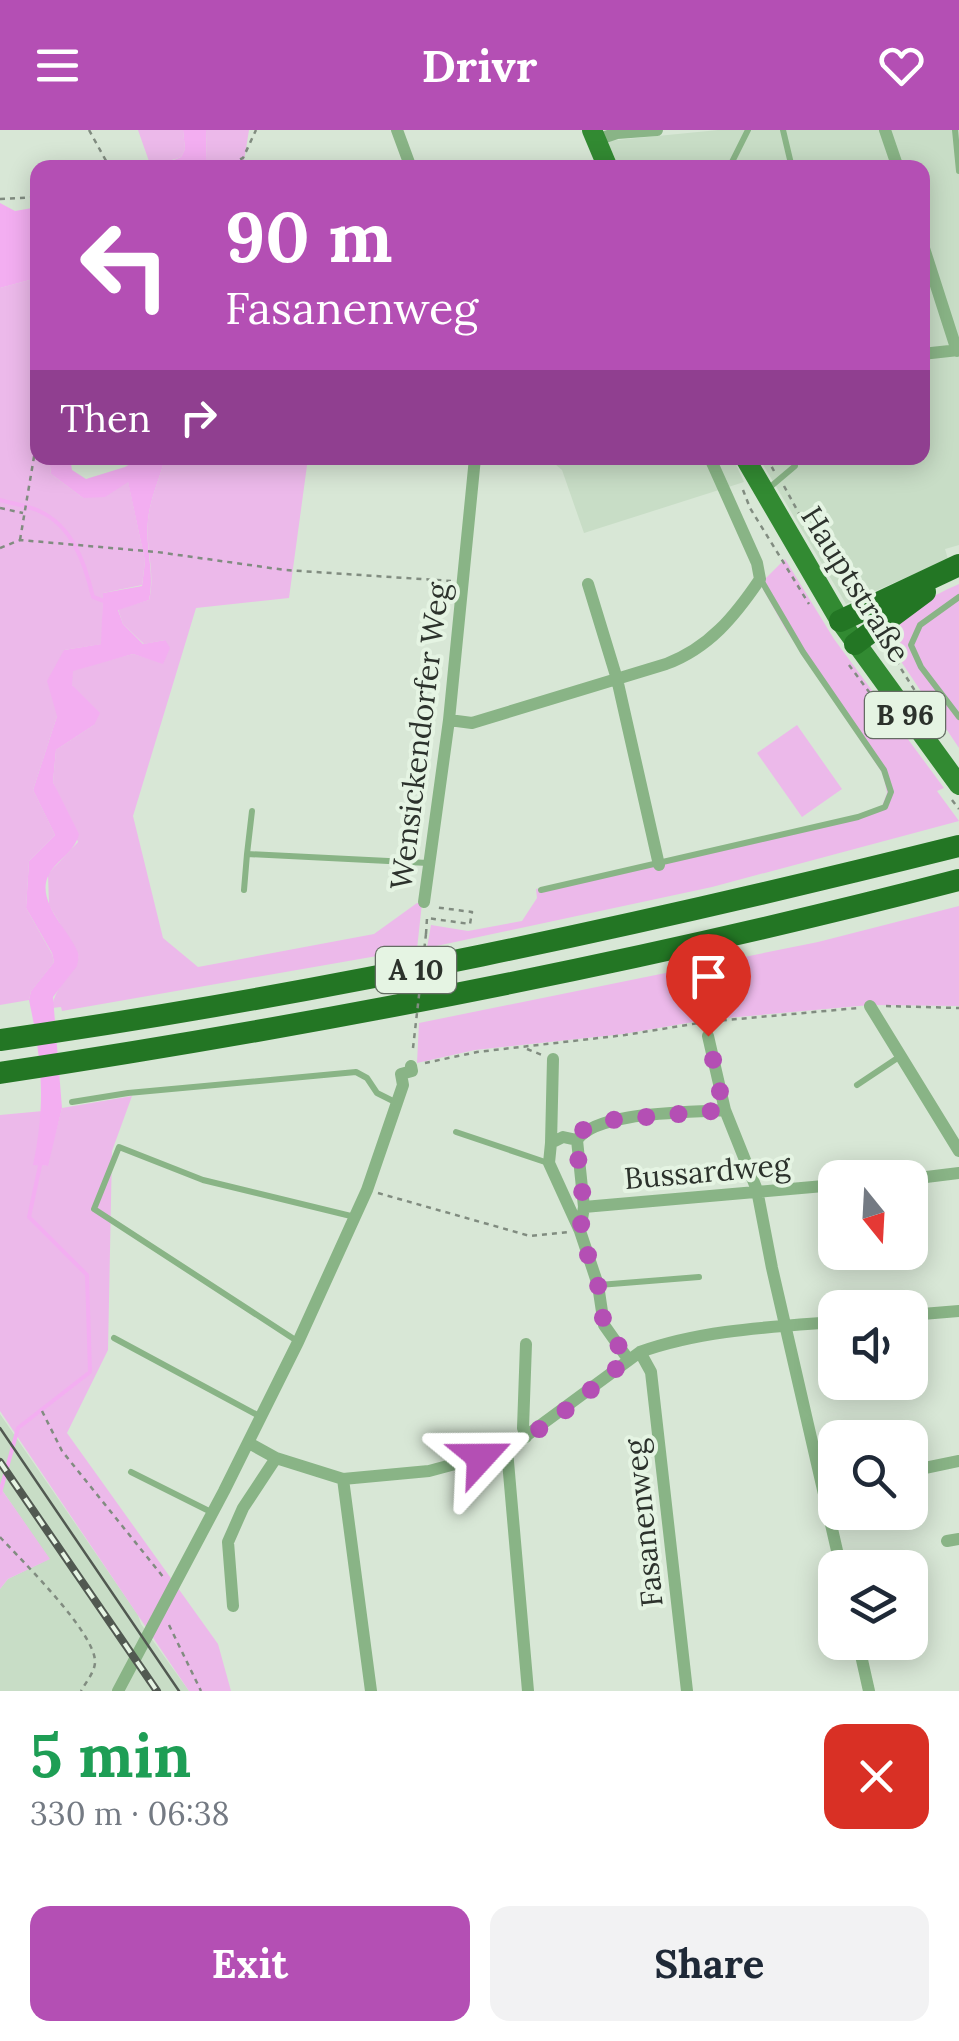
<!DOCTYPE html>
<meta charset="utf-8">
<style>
:root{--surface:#fff;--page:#f2f2f3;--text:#1f2937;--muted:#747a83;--accent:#b44fb4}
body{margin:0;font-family:Lora,serif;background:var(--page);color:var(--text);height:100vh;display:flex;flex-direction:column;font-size:38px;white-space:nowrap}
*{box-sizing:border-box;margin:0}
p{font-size:32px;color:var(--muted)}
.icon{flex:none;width:55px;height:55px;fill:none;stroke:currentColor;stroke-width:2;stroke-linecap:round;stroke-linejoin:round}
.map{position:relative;height:1561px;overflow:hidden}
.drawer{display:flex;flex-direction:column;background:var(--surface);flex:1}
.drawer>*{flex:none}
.guide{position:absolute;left:30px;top:30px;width:900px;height:305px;border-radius:20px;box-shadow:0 5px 25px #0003;background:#b44fb4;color:#fff;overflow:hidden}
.needle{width:65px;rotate:162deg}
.controls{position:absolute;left:818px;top:1030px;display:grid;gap:20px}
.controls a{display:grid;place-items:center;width:110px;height:110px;border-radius:20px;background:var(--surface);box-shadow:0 5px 25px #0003;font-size:50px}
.pin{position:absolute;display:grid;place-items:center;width:85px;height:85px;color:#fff;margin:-102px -42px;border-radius:50% 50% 50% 0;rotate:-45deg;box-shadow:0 0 10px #0007}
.pin .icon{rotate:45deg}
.me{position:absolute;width:110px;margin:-55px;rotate:66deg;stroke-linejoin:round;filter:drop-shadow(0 0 8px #0008)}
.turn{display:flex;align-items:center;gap:35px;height:210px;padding:0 30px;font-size:45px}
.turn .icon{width:130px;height:130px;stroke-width:2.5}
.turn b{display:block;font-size:70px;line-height:85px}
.then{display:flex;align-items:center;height:95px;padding:0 30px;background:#0003;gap:20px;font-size:38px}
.round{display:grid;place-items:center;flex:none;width:105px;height:105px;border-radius:20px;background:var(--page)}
.head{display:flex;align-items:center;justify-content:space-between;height:170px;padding:0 30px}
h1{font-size:60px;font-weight:700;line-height:75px;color:#1e9e55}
.primary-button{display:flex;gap:20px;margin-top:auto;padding:20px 30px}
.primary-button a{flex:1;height:115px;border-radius:20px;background:var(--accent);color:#fff;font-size:40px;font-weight:700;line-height:115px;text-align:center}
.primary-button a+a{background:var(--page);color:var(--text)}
header{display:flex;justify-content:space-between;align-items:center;height:130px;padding:0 30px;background:var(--accent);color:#fff;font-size:45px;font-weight:700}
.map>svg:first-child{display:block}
.built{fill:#c8ddc6}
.green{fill:#ecb9ea}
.water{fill:#f3aef1}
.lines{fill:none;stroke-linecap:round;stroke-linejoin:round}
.stream{stroke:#f3aef1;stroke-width:4}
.path{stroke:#818c80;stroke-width:2.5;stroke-dasharray:5 5;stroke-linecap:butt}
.lane{stroke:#89b486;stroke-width:6}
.street{stroke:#89b486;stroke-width:12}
.primary{stroke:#328a32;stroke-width:20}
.highway{stroke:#237624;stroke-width:22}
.tram{stroke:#515951;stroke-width:2.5}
.rail-casing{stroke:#515951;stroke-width:8}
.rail{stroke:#e5f4e3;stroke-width:4;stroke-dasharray:11;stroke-linecap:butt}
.path-bridge{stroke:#818c80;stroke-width:2.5;stroke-dasharray:5 5;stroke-linecap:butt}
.route{stroke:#b44fb4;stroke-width:18;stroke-dasharray:0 32.4}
.labels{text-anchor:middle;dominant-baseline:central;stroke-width:8;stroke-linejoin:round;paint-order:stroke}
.shield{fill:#e5f4e3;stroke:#646c63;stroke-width:2.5}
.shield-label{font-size:28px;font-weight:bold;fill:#2c322c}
.street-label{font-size:30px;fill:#2c322c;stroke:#e5f4e3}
</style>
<header><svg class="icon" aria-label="menu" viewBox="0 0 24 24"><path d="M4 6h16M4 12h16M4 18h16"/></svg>Drivr<svg class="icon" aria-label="heart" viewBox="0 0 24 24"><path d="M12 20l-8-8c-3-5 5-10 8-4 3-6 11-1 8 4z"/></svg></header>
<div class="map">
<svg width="959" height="1561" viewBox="0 0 959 1561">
<rect width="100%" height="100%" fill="#d8e7d6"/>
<path class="built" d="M 718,0 L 959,0 L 959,415 L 945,419 L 948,429 L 846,474 L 759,328 L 922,328 L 922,38 L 619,37 L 607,11 Z
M 548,328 L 733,328 L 744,352 L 584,403 L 562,340 Z
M 0,1284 L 138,1485 L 141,1494 L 189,1561 L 0,1561 L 0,1459 L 8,1449 L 49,1429 L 0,1357 Z"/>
<path class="green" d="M 138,0 L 183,0 L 185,19 L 181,27 L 151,37 Z
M 206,0 L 249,0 L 243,37 L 207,37 Z
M 37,148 L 38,328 L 49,328 L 51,344 L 83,368 L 128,351 L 145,431 L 142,455 L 103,463 L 102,514 L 64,520 L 57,586 L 33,660 L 55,705 L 29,731 L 26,778 L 52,824 L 54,832 L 31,861 L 29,870 L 0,875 L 0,158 Z
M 165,328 L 308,328 L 289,468 L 196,478 L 133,686 L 163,808 L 198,837 L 374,804 L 417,773 L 422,773 L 417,819 L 62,881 L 61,877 L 52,878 C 55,854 74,848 79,825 L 49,775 L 48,744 L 78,712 L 53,652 L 56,620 L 94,595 L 72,555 L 72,540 L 133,524 L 163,533 L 165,510 L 144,514 L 123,494 L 118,479 L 149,470 C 156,443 145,417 148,390 C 150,369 160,348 165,328 Z
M 785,429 L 834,509 L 944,658 L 937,661 L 959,691 L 712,757 L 427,818 L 431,795 L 468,801 L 522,791 L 537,768 L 536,759 L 638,739 L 857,685 L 882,676 L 887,663 L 883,644 L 786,500 L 760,454 Z
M 959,454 L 959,618 L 896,524 C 893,516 888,508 891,500 C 900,481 941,462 959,454 Z
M 797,595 L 842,659 L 802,687 L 757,623 Z
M 959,776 L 959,876 L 870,875 L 705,890 L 624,904 L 475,920 L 417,933 L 419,893 L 818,812 Z
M 132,966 L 112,1021 L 108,1220 L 67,1303 L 218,1514 L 231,1561 L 189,1561 L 0,1281 L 0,985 L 43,981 L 34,1034 L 47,1036 L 62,978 Z
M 0,1357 L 50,1429 L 8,1449 L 0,1459 Z"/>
<path class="water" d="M 183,0 L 206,0 L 207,37 L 157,37 L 181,27 L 185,19 Z
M 0,73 L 15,81 L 38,77 L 37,148 L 0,158 Z
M 49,328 L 70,328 L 72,340 L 86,349 L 125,337 L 140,328 L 165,328 C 160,348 150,369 148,390 C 145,417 155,443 149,470 L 118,480 L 123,494 L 143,514 L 165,510 L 170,518 L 163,534 L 133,524 L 73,541 L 72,555 L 100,583 L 94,595 L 56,620 L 53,652 L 79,704 C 76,718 64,726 55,736 C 27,766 69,797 79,825 L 77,836 L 53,867 L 62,978 L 48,1036 L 33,1035 C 46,973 42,931 29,870 L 31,861 L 54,832 L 52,823 L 26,778 L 29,731 L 55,705 L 33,660 L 57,586 L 47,551 L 64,520 L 101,514 L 103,463 L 142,456 L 145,431 L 128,352 L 105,367 L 83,368 L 51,344 Z"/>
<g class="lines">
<path class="stream" d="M 0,370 C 12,374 27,375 39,381 C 73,396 85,434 93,467 L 104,471
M 0,1363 L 18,1298 L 90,1242 L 87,1145 L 29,1087 L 41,1031"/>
<path class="path" d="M 89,0 L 110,38
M 222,38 L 243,28 L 256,0
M 0,69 L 38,67
M 767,328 L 774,341
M 784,356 L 809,402
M 743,360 L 750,378 L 809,474
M 0,378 L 23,383
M 20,410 L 38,303
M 0,418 L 20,410 L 157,422 L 285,440 L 451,451
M 840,456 L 854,464
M 888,512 L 893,526 L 934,591
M 849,535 L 892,593
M 952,670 L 959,679
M 426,804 L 427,788 L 470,794 L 472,782 L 434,777
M 886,876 L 959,878
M 527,919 L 542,925
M 425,933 L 477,922 L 625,905 L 705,892 L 858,878
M 378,1063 L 530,1106 L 569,1102
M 42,1281 L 62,1321 L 164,1448
M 0,1407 C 21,1430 97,1504 95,1533 C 94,1543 86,1552 81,1561
M 169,1495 L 201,1561"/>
<path class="lane" d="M 783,0 L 792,38
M 955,0 L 959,41
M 729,38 L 748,0
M 769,358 L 795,336 L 794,328
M 959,467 L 920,495 L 911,515 L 921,537 L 959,587
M 247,724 L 252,681
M 244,760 L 247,724 L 428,733
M 541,760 L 858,687 L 885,677 L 891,662 L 884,640 L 803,522 L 761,450
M 857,955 L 899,927
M 72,972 L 128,963 L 356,942 L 367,948 L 377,963 L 395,972
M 456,1002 L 548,1033
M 599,1155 L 699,1147
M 114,1208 L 261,1287
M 297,1211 L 94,1079 L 119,1017 L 203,1050 L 355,1087
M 131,1342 L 211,1382"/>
<path class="street" d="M 397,0 L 411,38
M 885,0 L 898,38
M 596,10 L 617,3 L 657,0
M 922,112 L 957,221
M 922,224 L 959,220
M 588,454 L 617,549 L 659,735
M 449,590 L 472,593 L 666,534 C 709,518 735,486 760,449 L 757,433 L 710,328
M 424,772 L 449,590 L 475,328
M 870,876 L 959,1021
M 708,906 L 725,980 L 757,1060 L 772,1138 L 841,1438
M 577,1010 C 596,981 689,983 725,980
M 551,1013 L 553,929
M 910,1049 L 959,1043
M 584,1077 L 835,1055
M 580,1101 L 549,1033 L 551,1013 L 563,1007 L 577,1010 L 584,1077 L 580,1101 L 598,1155 L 604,1195 L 628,1229
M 910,1185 L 959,1181
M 526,1214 L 523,1298 L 526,1307
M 640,1222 L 651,1242 L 687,1561
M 249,1313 L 276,1328 L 343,1349 L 429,1341 L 507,1320 L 640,1222 C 701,1200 770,1197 835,1192
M 507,1320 L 528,1561
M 920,1339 L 959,1331
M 343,1349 L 371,1561
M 947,1411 L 959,1409
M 233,1476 L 228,1412 L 243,1378 L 276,1328
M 858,1512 L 869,1561
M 118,1561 L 224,1361 L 298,1212 L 367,1060 L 403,955 L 401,944 L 412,941 L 411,936"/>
<path class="primary" d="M 592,0 L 608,38
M 745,328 L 840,491 L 959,655"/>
<path class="highway" d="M 840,491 L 959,435
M 855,514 L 925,462
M 0,910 C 324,864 642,795 959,716
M 0,943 C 322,894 644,832 959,750"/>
<path class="tram" d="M 0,1298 L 179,1561"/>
<g class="rail-casing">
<path id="rail" d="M 0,1332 L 157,1561"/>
</g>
<use href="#rail" class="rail"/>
<path class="path-bridge" d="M 413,918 L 426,804"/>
</g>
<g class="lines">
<path class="route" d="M 481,1327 C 537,1311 583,1265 628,1229 L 604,1195 L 598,1155 L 580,1101 L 584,1077 L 576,1010 L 583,1000 L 612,990 L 724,980 L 708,906"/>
</g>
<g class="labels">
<g class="shield">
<rect x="865" y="562" width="80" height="46" rx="8"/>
<rect x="376" y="817" width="80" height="46" rx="8"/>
</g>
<g class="shield-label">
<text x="905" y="585">B 96</text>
<text x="416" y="840">A 10</text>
</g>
<g class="street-label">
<text transform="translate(856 454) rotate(58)">Hauptstraße</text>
<text transform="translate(419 606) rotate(-83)">Wensickendorfer Weg</text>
<text transform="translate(707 1041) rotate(-5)">Bussardweg</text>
<text transform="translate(643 1393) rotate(-96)">Fasanenweg</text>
</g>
</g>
</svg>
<div class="controls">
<a><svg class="needle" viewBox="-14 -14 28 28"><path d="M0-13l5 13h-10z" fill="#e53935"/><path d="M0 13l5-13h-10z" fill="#747a83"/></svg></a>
<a><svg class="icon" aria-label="sound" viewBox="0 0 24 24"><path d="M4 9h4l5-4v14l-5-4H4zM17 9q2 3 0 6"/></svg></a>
<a><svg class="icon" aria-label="search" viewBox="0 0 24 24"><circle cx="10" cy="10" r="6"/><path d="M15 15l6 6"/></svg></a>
<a><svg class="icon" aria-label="layers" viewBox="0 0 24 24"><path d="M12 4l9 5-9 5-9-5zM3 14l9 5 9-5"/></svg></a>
</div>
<div class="pin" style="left:708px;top:906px;background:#d93025"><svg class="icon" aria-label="arrive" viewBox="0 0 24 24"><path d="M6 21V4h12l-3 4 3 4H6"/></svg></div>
<svg class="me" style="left:481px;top:1327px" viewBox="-20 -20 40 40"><path d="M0-17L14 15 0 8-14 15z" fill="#b44fb4" stroke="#fff" stroke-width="4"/></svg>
<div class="guide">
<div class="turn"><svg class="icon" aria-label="left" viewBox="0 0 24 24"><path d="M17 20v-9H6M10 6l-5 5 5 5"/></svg><div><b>90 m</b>Fasanenweg</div></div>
<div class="then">Then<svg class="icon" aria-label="right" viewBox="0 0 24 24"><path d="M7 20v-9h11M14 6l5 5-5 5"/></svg></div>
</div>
</div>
<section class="drawer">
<div class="head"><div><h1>5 min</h1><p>330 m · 06:38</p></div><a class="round" style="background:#d93025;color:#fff"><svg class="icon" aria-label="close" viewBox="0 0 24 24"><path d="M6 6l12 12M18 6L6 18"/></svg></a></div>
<div class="primary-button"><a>Exit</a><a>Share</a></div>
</section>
